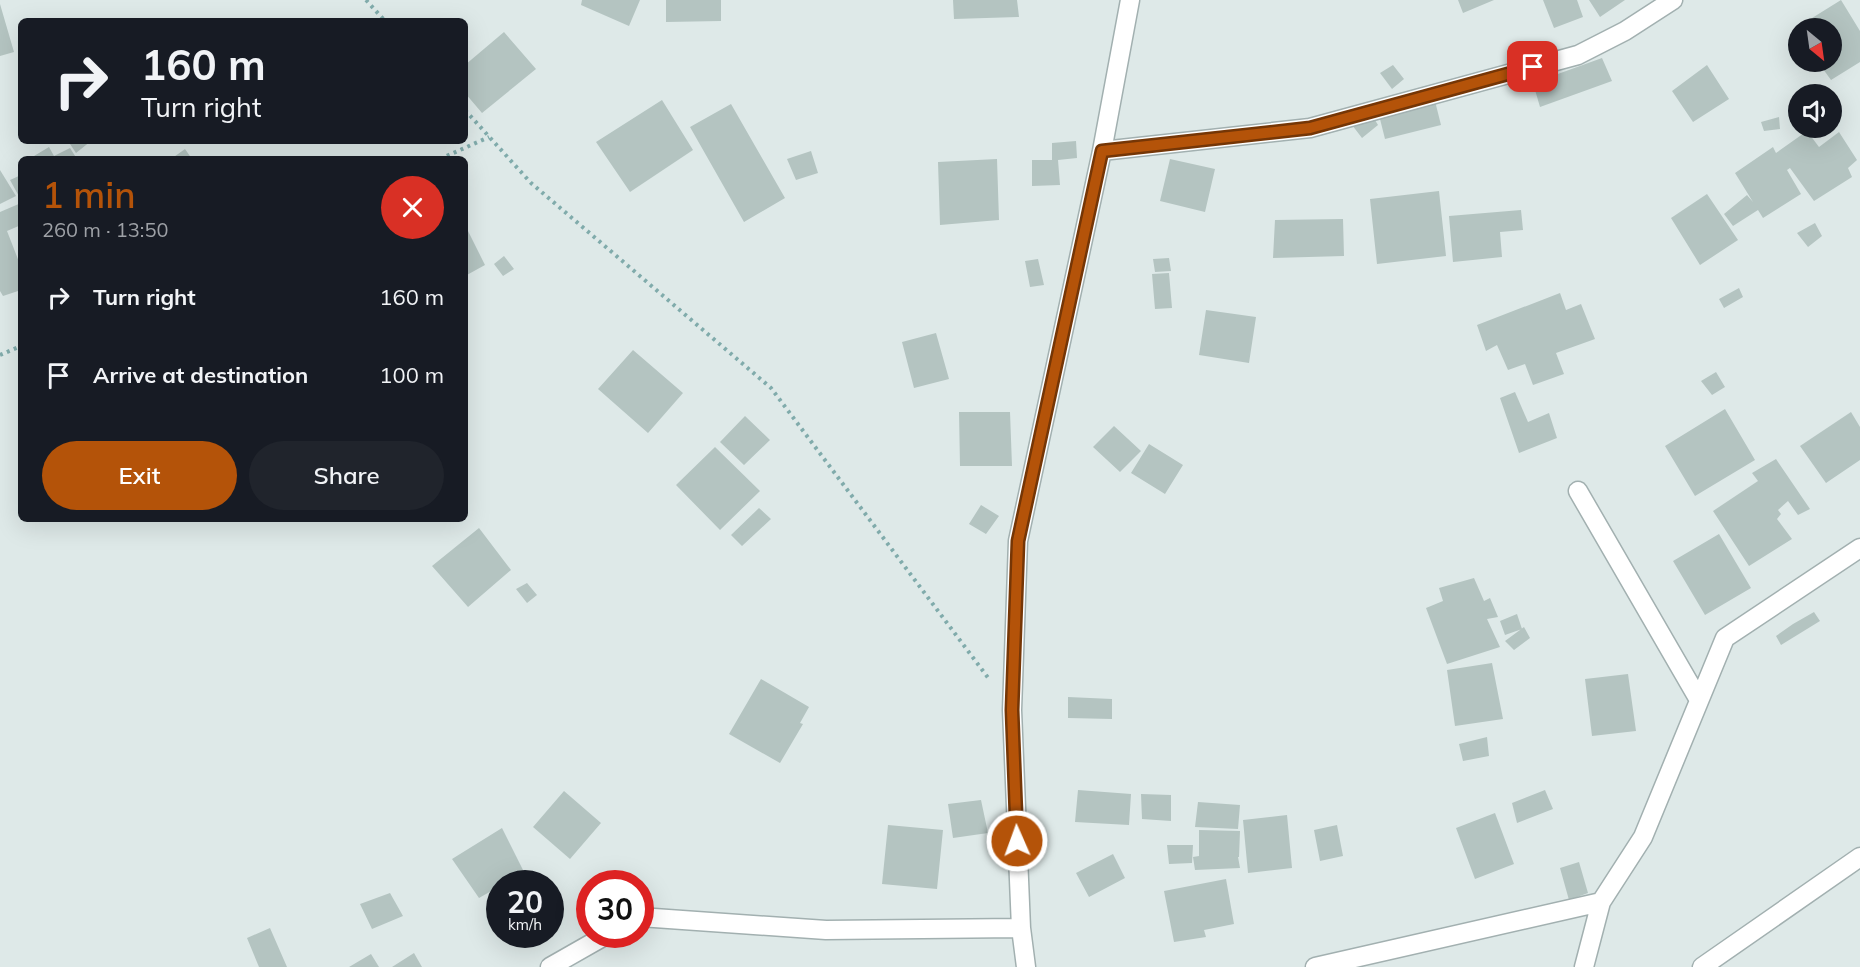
<!DOCTYPE html>
<meta charset="utf-8">
<style>
:root{--surface:#171b24;--page:#20242c;--text:#f1f3f6;--muted:#9ea1a6;--accent:#b45309}
body{margin:0;font-family:Mulish,sans-serif;background:var(--page);color:var(--text);height:100vh;display:flex;flex-direction:column;font-size:22px;white-space:nowrap}
*{box-sizing:border-box;margin:0}
p{font-size:20px;color:var(--muted)}
.icon{flex:none;width:33px;height:33px;fill:none;stroke:currentColor;stroke-width:2;stroke-linecap:round;stroke-linejoin:round}
.map{position:relative;flex:1;overflow:hidden}
.panel{position:absolute;left:18px;top:156px;width:450px;height:366px;display:flex;flex-direction:column;background:var(--surface);border-radius:9px;box-shadow:0 6px 24px #0002}
.panel>*{flex:none}
.banner{position:absolute;left:18px;top:18px;width:450px;height:126px;border-radius:9px;box-shadow:0 6px 24px #0002;background:#171b24;color:var(--text);overflow:hidden}
.needle{width:39px;rotate:151deg}
.controls{position:absolute;left:1788px;top:18px;display:grid;gap:12px}
.controls a{display:grid;place-items:center;width:54px;height:54px;border-radius:50%;background:var(--surface);box-shadow:0 6px 24px #0002;font-size:30px}
.speed{position:absolute;left:486px;top:870px;display:flex;gap:12px;font-size:30px;font-weight:700;text-align:center}
.speed>*{display:grid;place-content:center;width:78px;height:78px;border-radius:50%;background:var(--surface);box-shadow:0 6px 24px #0002;line-height:1}
.speed small{font-size:15px;font-weight:400}
.speed .limit{border:9px solid #d22;background:#fff;color:#111}
.pin{position:absolute;display:grid;place-items:center;width:51px;height:51px;color:#fff;margin:-26px;border-radius:12px;box-shadow:0 3px 9px #0006}
.me{position:absolute;width:66px;margin:-33px;rotate:358deg;stroke-linejoin:round;filter:drop-shadow(0 0 4px #0008)}
.turn{display:flex;align-items:center;gap:21px;height:126px;padding:0 24px;font-size:27px}
.turn .icon{width:78px;height:78px;stroke-width:2.5}
.turn b{display:block;font-size:42px;line-height:51px}
.round{display:grid;place-items:center;flex:none;width:63px;height:63px;border-radius:32px;background:var(--page)}
.summary{display:flex;align-items:center;justify-content:space-between;height:102px;padding:0 24px}
h1{font-size:36px;font-weight:600;line-height:45px;color:var(--accent)}
.action{display:flex;gap:12px;margin-top:auto;padding:12px 24px}
.action a{flex:1;height:69px;border-radius:36px;background:var(--accent);color:#fff;font-size:24px;font-weight:600;line-height:69px;text-align:center}
.action a+a{background:var(--page);color:var(--text)}
ul{padding:0;list-style:none}
li{display:flex;align-items:center;gap:18px;height:78px;padding:0 24px}
li div{flex:1}
li b{display:block;font-size:22px}
li em{font-style:normal}
.map>svg:first-child{display:block}
.building{fill:#b4c4c1}
.lines{fill:none;stroke-linecap:round;stroke-linejoin:round}
.street-casing{stroke:#a2b0b0;stroke-width:21}
.path{stroke:#80abab;stroke-width:4;stroke-dasharray:3 4.5;stroke-linecap:butt}
.street{stroke:#fff;stroke-width:18}
.route-casing{stroke:#753606;stroke-width:15}
.route{stroke:#b45309;stroke-width:10}
</style>
<div class="map">
<svg width="1860" height="967" viewBox="0 0 1860 967">
<rect width="100%" height="100%" fill="#dee9e8"/>
<path class="building" d="M 582,0 L 640,0 L 629,26 L 581,5 Z
M 666,0 L 721,0 L 721,21 L 666,22 Z
M 953,0 L 1017,0 L 1019,17 L 954,19 Z
M 1458,0 L 1494,0 L 1463,13 Z
M 1543,0 L 1577,0 L 1583,17 L 1554,28 Z
M 1589,0 L 1625,0 L 1600,17 Z
M 1841,0 L 1860,31 L 1860,62 L 1831,80 L 1818,62 L 1832,62 L 1832,28 L 1796,28 Z
M 0,4 L 14,52 L 0,56 Z
M 504,32 L 536,69 L 482,113 L 465,93 L 465,65 Z
M 1602,58 L 1612,81 L 1540,107 L 1533,83 Z
M 1393,65 L 1404,79 L 1392,89 L 1380,73 Z
M 1707,65 L 1729,99 L 1693,122 L 1672,91 Z
M 1434,97 L 1441,125 L 1385,139 L 1378,111 Z
M 662,100 L 693,150 L 630,192 L 596,142 Z
M 731,104 L 785,198 L 744,222 L 690,127 Z
M 1372,115 L 1378,125 L 1362,138 L 1352,125 Z
M 1779,117 L 1780,129 L 1764,131 L 1761,122 Z
M 1807,131 L 1819,147 L 1839,132 L 1857,160 L 1848,168 L 1852,177 L 1814,201 L 1790,168 L 1787,170 L 1801,194 L 1763,218 L 1758,210 L 1733,226 L 1724,214 L 1747,195 L 1753,202 L 1735,173 L 1773,147 L 1776,153 Z
M 68,141 L 91,141 L 76,153 Z
M 1076,141 L 1077,158 L 1058,160 L 1060,185 L 1032,186 L 1032,160 L 1052,160 L 1052,143 Z
M 49,147 L 54,156 L 70,148 L 77,159 L 29,159 Z
M 185,149 L 192,159 L 171,159 Z
M 811,151 L 818,173 L 796,180 L 787,159 Z
M 997,159 L 999,220 L 940,225 L 938,162 Z
M 1170,159 L 1215,169 L 1205,212 L 1160,201 Z
M 0,170 L 16,196 L 0,204 Z
M 21,175 L 21,200 L 10,180 Z
M 1439,191 L 1446,256 L 1377,264 L 1370,199 Z
M 1707,194 L 1738,240 L 1700,265 L 1671,218 Z
M 21,203 L 21,225 L 7,231 L 21,267 L 21,290 L 3,296 L 0,291 L 0,212 Z
M 1521,210 L 1523,230 L 1500,232 L 1502,257 L 1453,262 L 1449,216 Z
M 1343,219 L 1344,256 L 1273,258 L 1275,220 Z
M 1815,223 L 1822,236 L 1808,247 L 1797,233 Z
M 465,225 L 485,265 L 465,276 Z
M 504,256 L 514,269 L 503,276 L 494,264 Z
M 1169,258 L 1171,271 L 1155,272 L 1153,259 Z
M 1038,259 L 1044,285 L 1030,287 L 1025,261 Z
M 1169,273 L 1172,308 L 1155,309 L 1152,274 Z
M 1739,288 L 1743,297 L 1724,308 L 1719,299 Z
M 1560,293 L 1566,310 L 1581,304 L 1595,339 L 1556,353 L 1564,374 L 1533,385 L 1525,364 L 1508,370 L 1497,345 L 1486,351 L 1477,325 Z
M 1206,310 L 1256,317 L 1249,363 L 1199,355 Z
M 936,333 L 949,379 L 914,388 L 902,342 Z
M 633,350 L 683,393 L 648,433 L 598,389 Z
M 1716,372 L 1725,387 L 1712,395 L 1701,381 Z
M 1515,392 L 1528,422 L 1549,413 L 1557,438 L 1519,453 L 1500,398 Z
M 1725,409 L 1755,460 L 1695,496 L 1665,446 Z
M 959,412 L 1010,412 L 1012,466 L 960,466 Z
M 1851,412 L 1860,427 L 1860,460 L 1826,483 L 1800,446 Z
M 745,416 L 770,440 L 744,465 L 720,442 Z
M 1114,426 L 1141,451 L 1120,472 L 1093,447 Z
M 1149,444 L 1183,465 L 1165,494 L 1131,473 Z
M 715,447 L 760,491 L 720,530 L 676,485 Z
M 1776,459 L 1810,509 L 1798,515 L 1788,501 L 1778,510 L 1781,514 L 1777,519 L 1792,539 L 1749,566 L 1713,511 L 1758,481 L 1752,473 Z
M 981,505 L 999,516 L 986,534 L 969,524 Z
M 759,508 L 771,519 L 742,546 L 731,535 Z
M 479,528 L 511,570 L 468,607 L 432,566 Z
M 1719,534 L 1751,588 L 1705,615 L 1673,561 Z
M 1474,578 L 1484,601 L 1490,598 L 1498,617 L 1487,619 L 1500,647 L 1447,664 L 1426,608 L 1443,601 L 1439,588 Z
M 527,583 L 537,595 L 527,603 L 516,589 Z
M 1814,612 L 1820,621 L 1781,645 L 1776,636 L 1793,624 Z
M 1517,614 L 1522,629 L 1505,635 L 1500,621 Z
M 1524,627 L 1530,638 L 1514,650 L 1505,641 Z
M 1492,663 L 1503,719 L 1455,726 L 1447,670 Z
M 1628,674 L 1636,731 L 1592,736 L 1585,679 Z
M 761,679 L 809,707 L 800,723 L 803,724 L 780,763 L 729,734 Z
M 1068,697 L 1112,699 L 1112,719 L 1068,718 Z
M 1487,737 L 1489,756 L 1463,761 L 1459,744 Z
M 1078,790 L 1131,794 L 1129,825 L 1075,822 Z
M 1545,790 L 1553,809 L 1517,823 L 1512,803 Z
M 564,791 L 601,823 L 570,859 L 533,827 Z
M 1141,794 L 1171,795 L 1171,821 L 1142,819 Z
M 981,800 L 988,833 L 953,838 L 948,804 Z
M 1198,802 L 1240,805 L 1238,829 L 1195,827 Z
M 1495,813 L 1514,864 L 1475,879 L 1456,828 Z
M 1287,815 L 1292,868 L 1248,873 L 1243,820 Z
M 888,825 L 943,830 L 937,889 L 882,884 Z
M 1337,825 L 1343,856 L 1320,861 L 1314,830 Z
M 502,828 L 524,872 L 504,884 L 500,884 L 500,886 L 479,898 L 452,859 Z
M 1199,830 L 1240,831 L 1239,857 L 1238,857 L 1240,868 L 1195,870 L 1193,857 L 1199,856 Z
M 1167,845 L 1193,845 L 1192,863 L 1169,864 Z
M 1113,854 L 1125,878 L 1089,897 L 1076,873 Z
M 1579,862 L 1588,893 L 1569,900 L 1560,868 Z
M 1226,879 L 1234,924 L 1204,930 L 1206,937 L 1174,942 L 1164,891 Z
M 390,893 L 403,916 L 372,929 L 360,904 Z
M 270,928 L 287,967 L 259,967 L 247,938 Z
M 414,953 L 422,967 L 392,967 Z
M 371,954 L 379,967 L 349,967 Z"/>
<g class="lines">
<g class="street-casing">
<path id="street" d="M 1102,151 L 1310,128 L 1578,55 L 1625,31 L 1673,0
M 1578,491 L 1699,700
M 640,917 L 826,930 L 1021,928
M 550,967 L 608,934
M 1026,967 L 1021,928 L 1012,710 L 1018,541 L 1102,151 L 1130,0
M 1315,967 L 1601,902
M 1584,967 L 1601,902 L 1643,837 L 1725,638 L 1860,548
M 1702,967 L 1860,857"/>
</g>
<path class="path" d="M 366,0 L 385,21
M 465,110 L 531,183 L 771,388 L 989,679
M 440,159 L 489,137
M 0,355 L 21,346"/>
<use href="#street" class="street"/>
</g>
<g class="lines">
<g class="route-casing">
<path id="route" d="M 1017,841 L 1012,710 L 1018,541 L 1102,151 L 1310,128 L 1533,67"/>
</g>
<use href="#route" class="route"/>
</g>
</svg>
<div class="controls">
<a><svg class="needle" viewBox="-14 -14 28 28"><path d="M0-13l5 13h-10z" fill="#e53935"/><path d="M0 13l5-13h-10z" fill="#9ea1a6"/></svg></a>
<a><svg class="icon" aria-label="sound" viewBox="0 0 24 24"><path d="M4 9h4l5-4v14l-5-4H4zM17 9q2 3 0 6"/></svg></a>
</div>
<div class="speed"><div>20<small>km/h</small></div><div class="limit">30</div></div>
<div class="pin" style="left:1533px;top:67px;background:#d93025"><svg class="icon" aria-label="arrive" viewBox="0 0 24 24"><path d="M6 21V4h12l-3 4 3 4H6"/></svg></div>
<svg class="me" style="left:1017px;top:841px" viewBox="-20 -20 40 40"><circle r="17" fill="#b45309" stroke="#fff" stroke-width="3"/><path d="M0-11L8 9 0 5-8 9z" fill="#fff"/></svg>
<div class="banner">
<div class="turn"><svg class="icon" aria-label="right" viewBox="0 0 24 24"><path d="M7 20v-9h11M14 6l5 5-5 5"/></svg><div><b>160 m</b>Turn right</div></div>
</div>
<section class="panel">
<div class="summary"><div><h1>1 min</h1><p>260 m · 13:50</p></div><a class="round" style="background:#d93025;color:#fff"><svg class="icon" aria-label="close" viewBox="0 0 24 24"><path d="M6 6l12 12M18 6L6 18"/></svg></a></div>
<ul>
<li><svg class="icon" aria-label="right" viewBox="0 0 24 24"><path d="M7 20v-9h11M14 6l5 5-5 5"/></svg><div><b>Turn right</b></div><em>160 m</em></li>
<li><svg class="icon" aria-label="arrive" viewBox="0 0 24 24"><path d="M6 21V4h12l-3 4 3 4H6"/></svg><div><b>Arrive at destination</b></div><em>100 m</em></li>
</ul>
<div class="action"><a>Exit</a><a>Share</a></div>
</section>
</div>
